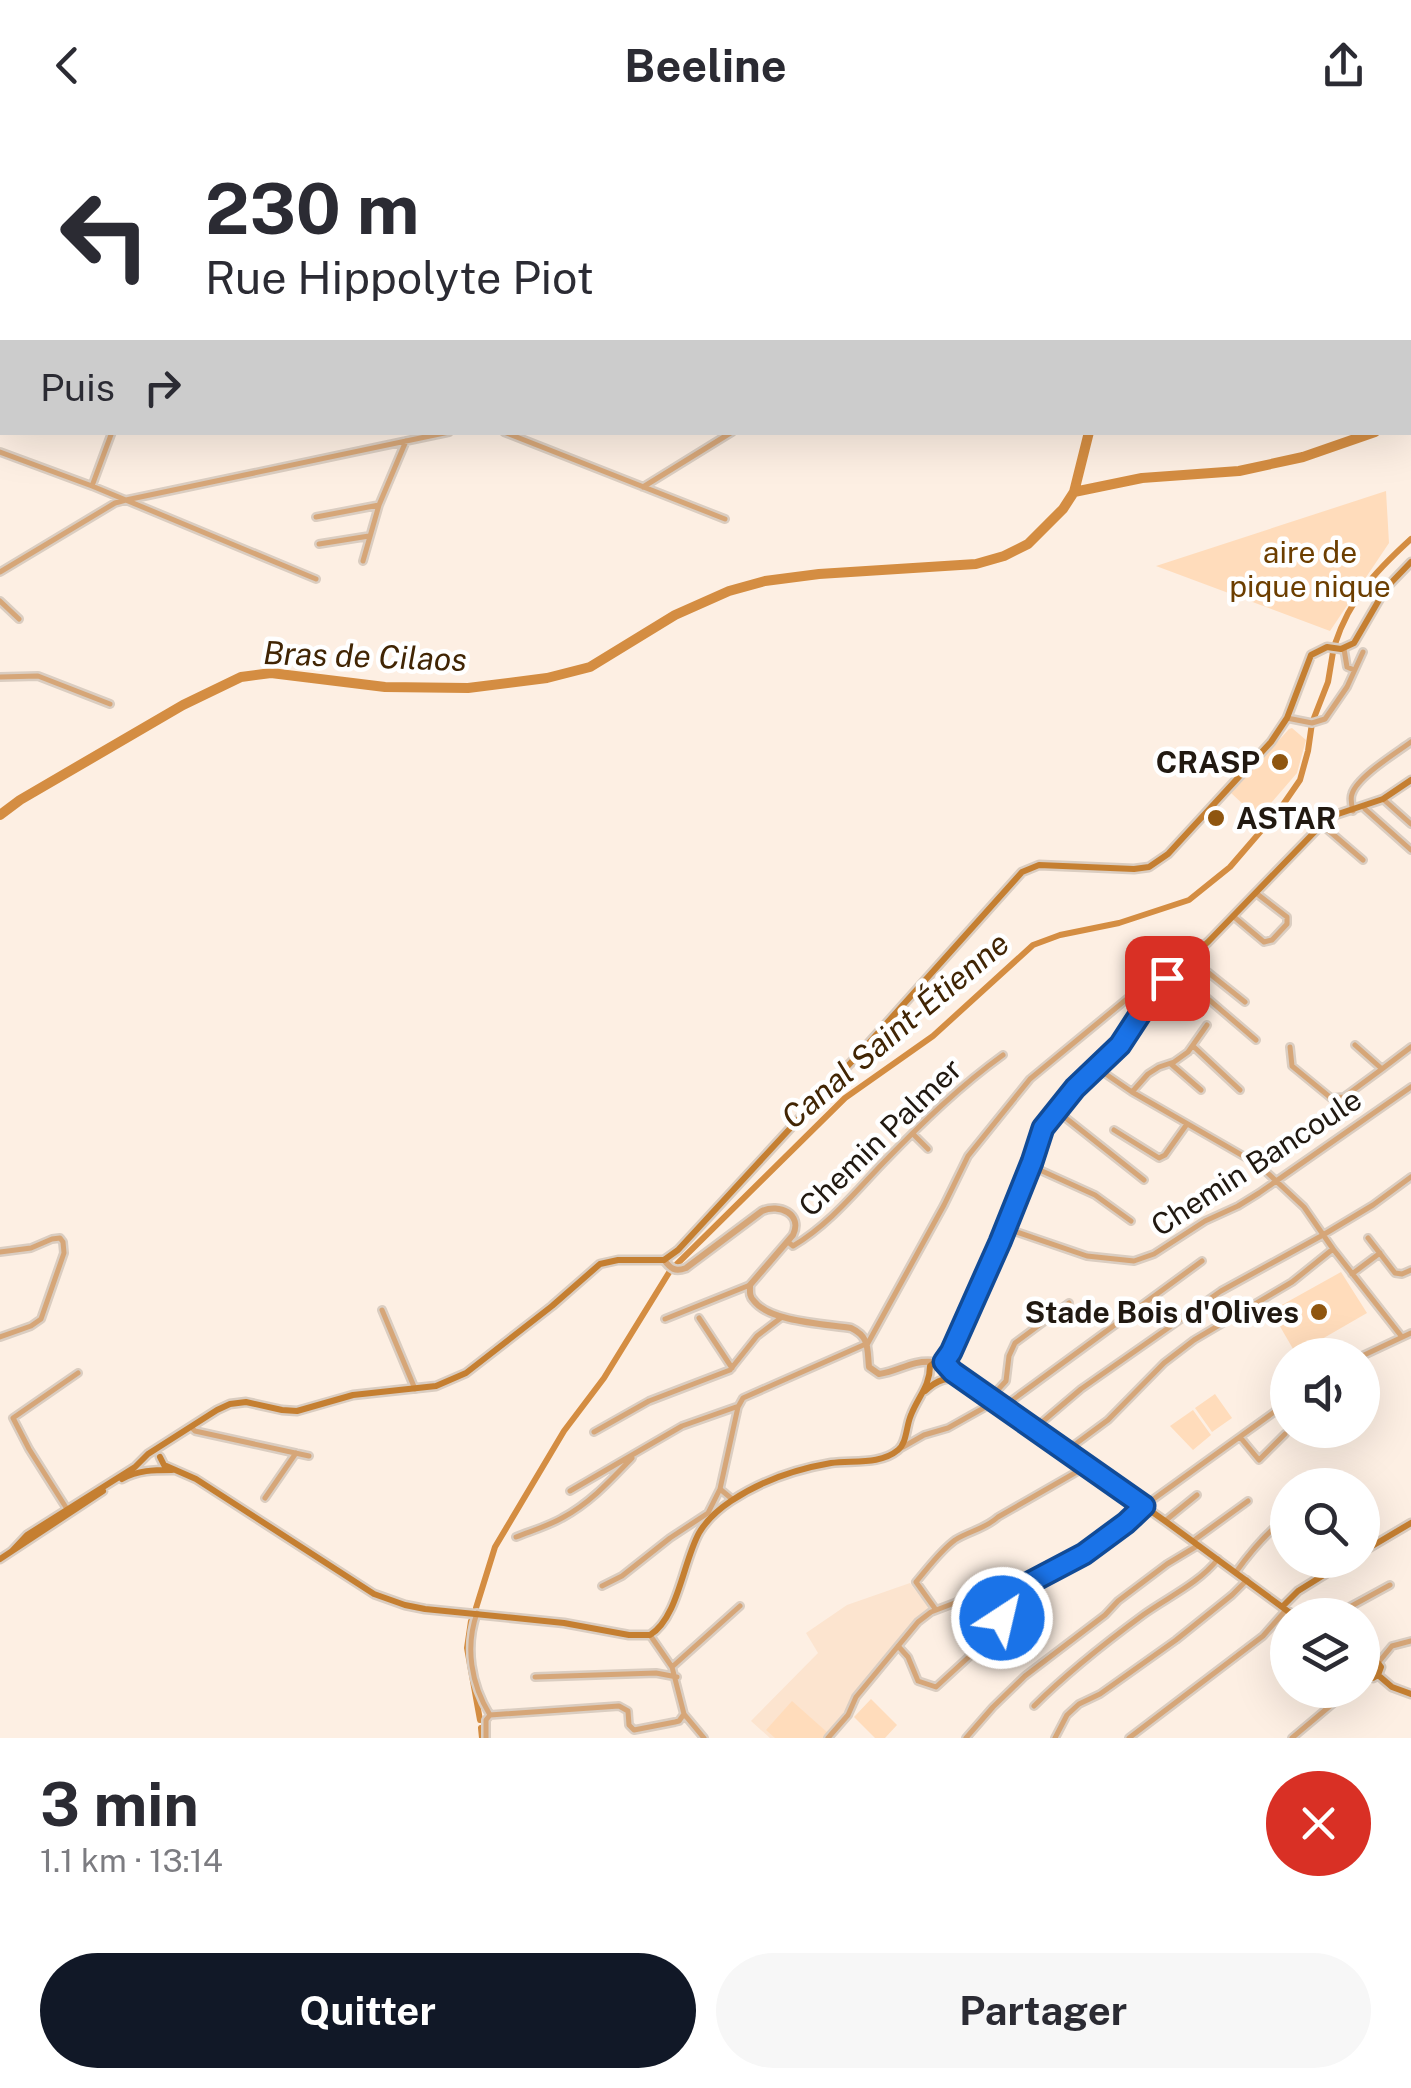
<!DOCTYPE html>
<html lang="fr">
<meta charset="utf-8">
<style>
:root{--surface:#fff;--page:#f7f7f7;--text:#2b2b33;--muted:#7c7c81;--accent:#111827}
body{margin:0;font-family:"Public Sans",sans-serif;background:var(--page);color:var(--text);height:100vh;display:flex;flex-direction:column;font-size:38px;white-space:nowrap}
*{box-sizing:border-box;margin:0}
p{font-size:32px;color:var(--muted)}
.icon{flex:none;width:55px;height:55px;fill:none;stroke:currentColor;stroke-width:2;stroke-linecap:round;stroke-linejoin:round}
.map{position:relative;height:1608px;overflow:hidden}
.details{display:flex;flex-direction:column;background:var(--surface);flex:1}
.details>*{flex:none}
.top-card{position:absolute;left:0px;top:0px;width:1412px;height:305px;box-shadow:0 10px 40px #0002;background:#fff;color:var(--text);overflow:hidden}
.controls{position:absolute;left:1270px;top:1208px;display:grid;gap:20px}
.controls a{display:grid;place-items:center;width:110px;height:110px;border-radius:50%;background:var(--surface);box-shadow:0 10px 40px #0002;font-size:50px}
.pin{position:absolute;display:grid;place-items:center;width:85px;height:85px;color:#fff;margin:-42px;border-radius:20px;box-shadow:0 5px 15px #0006}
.me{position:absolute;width:110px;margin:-55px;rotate:35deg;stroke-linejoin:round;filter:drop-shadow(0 0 8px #0008)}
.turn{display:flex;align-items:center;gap:35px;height:210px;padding:0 40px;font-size:45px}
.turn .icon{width:130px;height:130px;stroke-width:2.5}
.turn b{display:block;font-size:70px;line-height:85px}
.then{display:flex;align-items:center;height:95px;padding:0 40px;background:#0003;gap:20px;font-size:38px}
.round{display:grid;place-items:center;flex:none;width:105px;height:105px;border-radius:52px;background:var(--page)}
.overview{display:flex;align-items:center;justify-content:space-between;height:170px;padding:0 40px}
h1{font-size:60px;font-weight:700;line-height:75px}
.cta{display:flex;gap:20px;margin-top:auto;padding:20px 40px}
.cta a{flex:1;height:115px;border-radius:60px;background:var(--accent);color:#fff;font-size:40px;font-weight:700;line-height:115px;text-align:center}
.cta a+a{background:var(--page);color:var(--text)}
header{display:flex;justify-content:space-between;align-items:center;height:130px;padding:0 40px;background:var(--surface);font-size:45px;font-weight:700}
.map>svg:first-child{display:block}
.built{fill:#fce4cf}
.green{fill:#ffdcbb}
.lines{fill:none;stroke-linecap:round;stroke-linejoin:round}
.canal{stroke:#d48d42;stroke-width:6}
.river{stroke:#d48d42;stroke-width:10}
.minor-casing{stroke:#dacdc1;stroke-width:10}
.tertiary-casing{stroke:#dacdc1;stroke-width:11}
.secondary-casing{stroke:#dacdc1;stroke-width:11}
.minor{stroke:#d6a678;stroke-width:5}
.tertiary{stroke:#d6a678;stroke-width:6}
.secondary{stroke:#c57f31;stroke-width:6}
.route-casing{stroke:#114b97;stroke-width:25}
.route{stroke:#1a73e8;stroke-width:18}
.poi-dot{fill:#8f5610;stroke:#fff;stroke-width:4}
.labels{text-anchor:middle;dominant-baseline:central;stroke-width:9;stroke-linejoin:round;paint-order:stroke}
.park-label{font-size:30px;fill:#6c3e00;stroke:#fff}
.poi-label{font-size:30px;font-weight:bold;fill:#211911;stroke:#fff;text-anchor:end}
.street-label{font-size:30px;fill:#211911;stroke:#fff}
.water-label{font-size:32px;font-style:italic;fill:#412504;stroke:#fff}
</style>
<header><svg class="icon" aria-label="back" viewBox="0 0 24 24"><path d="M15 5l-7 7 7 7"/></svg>Beeline<svg class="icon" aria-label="share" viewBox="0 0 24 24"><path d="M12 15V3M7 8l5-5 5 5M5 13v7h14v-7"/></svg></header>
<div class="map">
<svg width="1411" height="1608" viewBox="0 0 1411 1608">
<rect width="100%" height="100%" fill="#fdefe3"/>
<path class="built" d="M 910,1453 L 929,1478 L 823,1608 L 770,1608 L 751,1591 L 818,1523 L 806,1503 L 847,1475 Z"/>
<path class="green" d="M 1386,361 L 1389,413 L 1330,501 L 1156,436 Z
M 1292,598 L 1306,610 L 1297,643 L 1258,688 L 1231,663 L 1289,599 Z
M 1341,1142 L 1367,1183 L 1296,1224 L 1271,1181 Z
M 1215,1264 L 1232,1288 L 1212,1302 L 1195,1278 Z
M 1193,1280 L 1211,1305 L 1193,1320 L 1170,1296 Z
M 871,1569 L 897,1595 L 885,1608 L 875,1608 L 854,1587 Z
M 792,1571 L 828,1603 L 824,1608 L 775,1608 L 766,1600 Z"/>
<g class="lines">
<path class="canal" d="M 1335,514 C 1350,468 1376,441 1411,409
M 677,1134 L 845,968 L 933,906 L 1033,815 L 1060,805 L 1119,793 L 1189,770 L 1230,737 L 1280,679 L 1300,650 L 1308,621 L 1312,593 L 1328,552 L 1333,522
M 476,1478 L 495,1417 L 564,1301 L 604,1248 L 670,1141
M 471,1491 L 467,1518 L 480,1590
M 481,1598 L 482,1608"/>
<path class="river" d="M 1303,2 L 1303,0
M 1410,280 L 1411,279
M 1074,362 L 1142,348 L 1239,341 L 1303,327 L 1375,302
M 0,685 L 20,670 L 183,575 L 241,547 L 271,543 L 385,557 L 468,558 L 547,548 L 590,537 L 675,485 L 729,461 L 765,451 L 819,444 L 976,434 L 1004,426 L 1028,414 L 1063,379 L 1074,362 L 1089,302"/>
<g class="minor-casing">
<path id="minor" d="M 486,0 L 490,2
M 129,2 L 133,0
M 286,2 L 289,0
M 372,2 L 373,0
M 566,2 L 567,0
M 698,2 L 698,0
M 800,2 L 802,0
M 1008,2 L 1010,0
M 0,96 L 2,95
M 0,106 L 2,107
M 0,166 L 2,165
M 0,233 L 2,234
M 504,302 L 725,389
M 0,322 L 92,356 L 316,449
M 92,356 L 112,302
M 643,357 L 732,302
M 316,387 L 379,375
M 319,414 L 369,406
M 363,431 L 379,375 L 406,311
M 0,442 L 115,373 L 126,370 L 449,302
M 0,471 L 19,489
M 1344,519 L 1347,537 L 1354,540
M 0,547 L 38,546 L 110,574
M 1287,588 L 1312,593 L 1325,589 L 1347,557 L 1363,522
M 1383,669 L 1411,694
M 1365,679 L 1411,720
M 1353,681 C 1352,677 1350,669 1352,664 C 1357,647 1396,623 1411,612
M 1321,694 L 1363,730
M 1233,786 L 1264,812 L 1272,810 L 1287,794 L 1287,787 L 1256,763
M 1190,828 L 1245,872
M 1172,838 L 1256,910
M 1355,915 L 1382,939 L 1411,917
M 1193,916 L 1240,960
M 1290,917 L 1292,936 L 1331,968 L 1344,967 L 1382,939
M 1171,934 L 1201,960
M 1097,938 L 1132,962 L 1259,1035 L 1304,1077 L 1333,1119 L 1402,1207
M 1132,962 L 1148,944 L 1159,937 L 1174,932 L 1188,922 L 1207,895
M 1052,977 L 1144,1050
M 1114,1000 L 1159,1028 L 1165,1025 L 1187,994
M 913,1004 L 928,1019
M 1031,1036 L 1095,1065 L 1131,1091
M 1005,1098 L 1087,1126 L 1134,1131 L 1154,1124 L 1205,1091 L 1238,1076 L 1259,1063 L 1411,957
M 1368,1108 L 1395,1143 L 1402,1144 L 1411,1140
M 788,1112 L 793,1116 C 830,1094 856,1061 885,1031 C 922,993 960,956 1003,925
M 0,1122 L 31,1118 L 52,1109 L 60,1108 L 63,1112 L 64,1123 L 41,1189 L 31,1196 L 0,1207
M 1352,1144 L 1380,1123
M 382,1180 L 415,1259
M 699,1188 L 732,1238
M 665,1189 L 750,1155
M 1362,1226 L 1411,1203
M 1003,1277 L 1202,1131
M 191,1297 L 195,1301 L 309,1326
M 1034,1299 L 1081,1259 L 1221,1161 L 1323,1105 L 1373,1075 L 1411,1047
M 594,1302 L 649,1271 L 730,1240 L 757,1206 L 782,1187
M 1240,1307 L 1259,1330 L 1285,1304
M 903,1317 L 924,1305 L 948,1298 L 989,1275 L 994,1264 L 1006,1251 L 1009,1226 L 1015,1213 L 1069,1173
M 1066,1321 L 1108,1290 L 1164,1233 L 1194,1210 L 1292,1152 L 1333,1119
M 1329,1355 L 1333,1352
M 570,1361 L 682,1296 L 736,1277
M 265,1368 L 296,1323
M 732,1369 L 720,1359 L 738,1277 L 743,1268 L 868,1213 L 944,1075 L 968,1026 L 1030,949 L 1145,854 L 1154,850 L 1163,853
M 67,1379 L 29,1319 L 13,1288 L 78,1243
M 1165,1391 L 1197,1365
M 516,1407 C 531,1401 548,1396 562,1388 C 590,1373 610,1351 632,1328
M 1193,1411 L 1248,1371
M 1236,1442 C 1251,1421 1267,1402 1288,1386
M 602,1456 L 622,1446 L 670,1408 L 708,1383 L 720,1359
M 936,1480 L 916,1452 C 928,1438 940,1421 955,1410 C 969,1401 985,1399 998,1387 L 1087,1336
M 477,1483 C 465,1517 471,1554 490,1585 L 486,1590 L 486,1608
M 1335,1485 L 1390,1455
M 650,1505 L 672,1537 L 684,1584 L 704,1608
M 898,1516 L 908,1527 L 918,1551 L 936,1557 L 984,1513
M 1378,1533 L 1392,1516 L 1411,1511
M 672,1537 L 740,1476
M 535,1547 L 656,1543 L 677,1547
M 1034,1576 C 1067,1543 1105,1513 1143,1485 C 1168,1467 1198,1454 1218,1429
M 490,1585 L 619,1576 L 628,1581 L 629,1595 L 634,1600 L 675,1592 L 679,1591 L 684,1584
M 828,1608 L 848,1585 L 856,1567 L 918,1492 L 931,1482 L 965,1469 C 980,1474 989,1488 1006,1488 L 1008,1483 L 1006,1470 L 1010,1463 L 1084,1424 L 1126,1393 L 1144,1376 L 1288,1272
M 966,1608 L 993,1577 L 1025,1546 L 1105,1485 L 1118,1471 L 1167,1434 L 1197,1416
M 1055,1608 L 1067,1585 L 1079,1574 L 1100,1564 L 1176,1510 L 1232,1465 L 1247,1450
M 1129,1608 L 1263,1506 L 1286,1480
M 1292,1608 L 1349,1560"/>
</g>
<g class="tertiary-casing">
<path id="tertiary" d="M 664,1130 C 671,1139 675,1142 686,1138 L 762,1081 C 779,1073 803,1084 793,1105 L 750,1155 C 750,1162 749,1166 754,1171 C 770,1192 826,1194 851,1198 C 870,1207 867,1218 869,1237 L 879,1244 C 900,1241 911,1230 933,1232"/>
</g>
<g class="secondary-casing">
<path id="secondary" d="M 1383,669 L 1411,650
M 1187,830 L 1208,812 L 1329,687 L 1383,669
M 944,1232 L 951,1222 C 977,1163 1003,1103 1028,1043 C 1037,1022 1040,997 1052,977 L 1113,923 L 1160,851 L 1172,838 L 1190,828
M 944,1232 L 953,1241 L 1165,1391 L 1293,1485
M 925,1261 C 938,1249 947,1247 964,1249
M 160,1327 L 164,1335 L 196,1349 L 374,1464 L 405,1475 L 425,1479 L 564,1493 L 629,1505 L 650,1505 C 678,1488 683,1432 699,1403 C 706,1391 719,1379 731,1371 C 761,1351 796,1339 831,1333 C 853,1330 880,1335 898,1320 C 907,1313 906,1296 911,1285 C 918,1267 930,1256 930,1236 L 936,1231 L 944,1232
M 122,1349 C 138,1340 154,1340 172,1340
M 12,1421 L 27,1405 L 135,1337 L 148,1324 L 217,1280 L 230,1274 L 246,1272 L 282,1280 L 297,1281 L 353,1265 L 436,1256 L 466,1243 L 552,1176 L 600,1134 L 618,1130 L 664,1130 L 678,1120 L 868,914 L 1022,742 L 1039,735 L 1134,739 L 1149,737 L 1168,724 L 1271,612 L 1287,588 L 1311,525 L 1327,517 L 1341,519 L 1354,513 L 1386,458 L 1411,432
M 1362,1422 L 1411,1393
M 0,1429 L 103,1361
M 1282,1477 L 1298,1461 L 1348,1430
M 1366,1534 L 1370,1531 L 1378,1533 L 1381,1537 L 1378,1545
M 1366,1534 L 1364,1539 L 1366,1545 L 1373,1548 L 1378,1545
M 1378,1545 L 1392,1557 L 1411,1564"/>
</g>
<use href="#minor" class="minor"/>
<use href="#tertiary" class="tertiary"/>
<use href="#secondary" class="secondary"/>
</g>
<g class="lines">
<g class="route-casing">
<path id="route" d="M 1002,1488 L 1008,1484 L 1006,1470 L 1010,1463 L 1084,1424 L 1126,1393 L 1144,1376 L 953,1242 L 944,1232 L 951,1222 L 1000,1112 L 1032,1032 L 1043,998 L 1075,958 L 1120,915 L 1150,869 L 1167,848"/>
</g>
<use href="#route" class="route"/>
</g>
<g class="poi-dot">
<circle cx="1280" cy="632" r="10"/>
<circle cx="1216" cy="688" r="10"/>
<circle cx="1319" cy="1182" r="10"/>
</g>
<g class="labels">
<g class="park-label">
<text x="1310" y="422">aire de<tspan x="1310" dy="34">pique nique</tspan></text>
</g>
<g class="poi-label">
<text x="1260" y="632">CRASP</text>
<text x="1236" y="688" text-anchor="start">ASTAR</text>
<text x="1299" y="1182">Stade Bois d'Olives</text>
</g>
<g class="street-label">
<text transform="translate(880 1007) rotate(-44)">Chemin Palmer</text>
<text transform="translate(1256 1032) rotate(-33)">Chemin Bancoule</text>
</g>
<g class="water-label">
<text transform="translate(365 526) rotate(2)">Bras de Cilaos</text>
<text transform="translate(895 900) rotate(-40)">Canal Saint-Étienne</text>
</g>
</g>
</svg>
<div class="controls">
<a><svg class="icon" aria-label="sound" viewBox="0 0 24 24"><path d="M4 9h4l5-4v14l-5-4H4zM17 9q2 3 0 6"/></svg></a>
<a><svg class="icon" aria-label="search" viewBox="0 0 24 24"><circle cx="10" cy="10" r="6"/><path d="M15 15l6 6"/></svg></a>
<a><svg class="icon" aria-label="layers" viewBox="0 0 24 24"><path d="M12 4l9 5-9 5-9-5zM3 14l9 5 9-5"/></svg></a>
</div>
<div class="pin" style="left:1167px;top:848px;background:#d93025"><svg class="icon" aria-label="arrive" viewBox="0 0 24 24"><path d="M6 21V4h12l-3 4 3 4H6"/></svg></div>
<svg class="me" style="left:1002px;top:1488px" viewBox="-20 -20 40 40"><circle r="17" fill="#1a73e8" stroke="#fff" stroke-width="3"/><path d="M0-11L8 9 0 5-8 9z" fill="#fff"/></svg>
<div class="top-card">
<div class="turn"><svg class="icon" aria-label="left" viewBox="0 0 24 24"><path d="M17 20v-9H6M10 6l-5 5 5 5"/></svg><div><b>230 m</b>Rue Hippolyte Piot</div></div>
<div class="then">Puis<svg class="icon" aria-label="right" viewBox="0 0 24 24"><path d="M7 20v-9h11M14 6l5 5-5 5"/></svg></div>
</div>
</div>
<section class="details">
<div class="overview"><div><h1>3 min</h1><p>1.1 km · 13:14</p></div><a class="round" style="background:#d93025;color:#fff"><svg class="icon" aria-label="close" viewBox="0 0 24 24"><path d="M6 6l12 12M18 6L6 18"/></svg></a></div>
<div class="cta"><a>Quitter</a><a>Partager</a></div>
</section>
